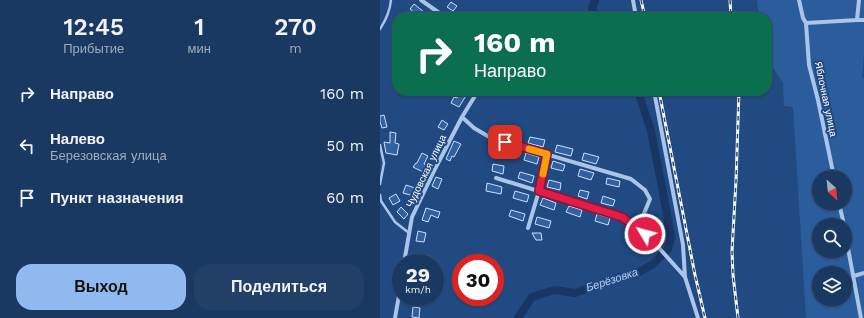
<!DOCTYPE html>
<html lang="ru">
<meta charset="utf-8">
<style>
:root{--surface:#193862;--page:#223f68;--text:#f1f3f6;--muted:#9facbe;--line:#375277;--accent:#90b9f0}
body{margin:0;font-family:"Work Sans",sans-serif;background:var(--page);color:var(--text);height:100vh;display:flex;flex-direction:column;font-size:15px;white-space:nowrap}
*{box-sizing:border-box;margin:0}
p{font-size:13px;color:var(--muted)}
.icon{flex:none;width:22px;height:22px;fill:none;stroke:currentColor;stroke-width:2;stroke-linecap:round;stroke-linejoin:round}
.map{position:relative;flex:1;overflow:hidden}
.side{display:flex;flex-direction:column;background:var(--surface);width:380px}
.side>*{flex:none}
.top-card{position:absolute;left:12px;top:12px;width:380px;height:84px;border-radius:16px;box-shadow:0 1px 3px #0004,0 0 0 1px var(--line);background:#0b6e4f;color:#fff;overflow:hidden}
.needle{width:26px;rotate:153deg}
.controls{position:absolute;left:432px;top:170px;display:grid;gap:8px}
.controls a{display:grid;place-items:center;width:40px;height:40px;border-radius:50%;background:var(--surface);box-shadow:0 1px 3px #0004,0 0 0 1px var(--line);font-size:20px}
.speed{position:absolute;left:12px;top:254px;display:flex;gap:8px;font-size:20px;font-weight:700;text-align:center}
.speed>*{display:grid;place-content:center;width:52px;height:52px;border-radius:50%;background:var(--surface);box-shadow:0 1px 3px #0004,0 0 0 1px var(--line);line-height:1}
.speed small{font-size:10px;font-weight:400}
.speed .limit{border:6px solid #d22;background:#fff;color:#111}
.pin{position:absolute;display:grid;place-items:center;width:34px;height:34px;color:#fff;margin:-17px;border-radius:8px;box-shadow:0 2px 6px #0006}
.me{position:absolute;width:44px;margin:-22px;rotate:307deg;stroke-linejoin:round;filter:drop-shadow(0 0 3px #0008)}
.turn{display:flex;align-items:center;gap:14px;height:84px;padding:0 16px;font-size:18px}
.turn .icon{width:52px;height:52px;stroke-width:2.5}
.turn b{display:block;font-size:28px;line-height:34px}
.eta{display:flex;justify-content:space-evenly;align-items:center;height:68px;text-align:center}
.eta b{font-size:24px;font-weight:600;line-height:28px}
.cta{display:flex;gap:8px;margin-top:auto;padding:8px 16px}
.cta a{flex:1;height:46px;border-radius:16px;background:var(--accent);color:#111;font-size:16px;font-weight:600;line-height:46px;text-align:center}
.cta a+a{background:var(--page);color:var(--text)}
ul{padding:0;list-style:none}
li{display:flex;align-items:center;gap:12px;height:52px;padding:0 16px}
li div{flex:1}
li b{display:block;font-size:15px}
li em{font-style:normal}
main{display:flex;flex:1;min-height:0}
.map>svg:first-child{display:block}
.green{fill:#2b5c9b;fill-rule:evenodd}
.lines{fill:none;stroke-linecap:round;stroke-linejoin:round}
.river{stroke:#173663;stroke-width:8}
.building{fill:#3161a1;stroke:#cddff7}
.service{stroke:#a9c5e9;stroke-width:2.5}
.minor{stroke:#a9c5e9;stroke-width:4}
.rail-casing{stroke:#fff;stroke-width:3}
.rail{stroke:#214a83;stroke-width:1.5;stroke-dasharray:4.5;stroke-linecap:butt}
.route-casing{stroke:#92132f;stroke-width:10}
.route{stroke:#e11d48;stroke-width:7}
.slow{stroke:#f59e0b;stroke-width:7}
.labels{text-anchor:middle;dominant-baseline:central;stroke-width:4;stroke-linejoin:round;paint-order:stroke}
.street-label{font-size:10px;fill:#fff;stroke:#214a83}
.water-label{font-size:11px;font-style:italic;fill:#b4cff0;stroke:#214a83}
</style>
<main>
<section class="side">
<div class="eta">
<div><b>12:45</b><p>Прибытие</p></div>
<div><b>1</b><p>мин</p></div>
<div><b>270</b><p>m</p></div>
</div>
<ul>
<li><svg class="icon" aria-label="right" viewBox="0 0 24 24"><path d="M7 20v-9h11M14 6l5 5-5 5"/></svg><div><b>Направо</b></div><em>160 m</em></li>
<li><svg class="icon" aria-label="left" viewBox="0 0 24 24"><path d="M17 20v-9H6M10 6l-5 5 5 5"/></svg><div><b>Налево</b><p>Березовская улица</p></div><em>50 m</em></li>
<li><svg class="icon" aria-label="arrive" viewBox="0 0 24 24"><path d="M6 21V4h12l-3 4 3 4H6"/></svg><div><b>Пункт назначения</b></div><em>60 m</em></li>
</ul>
<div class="cta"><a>Выход</a><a>Поделиться</a></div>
</section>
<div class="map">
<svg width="484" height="318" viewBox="0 0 484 318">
<rect width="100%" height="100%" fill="#214a83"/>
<path class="green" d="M 377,0 L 484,0 L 484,55 L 482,78 L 484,78 L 484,318 L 426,318 L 413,107 L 404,106 L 403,83 L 387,58 L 387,17 L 379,17 ZM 439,177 L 465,177 L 465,203 L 439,203 ZM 439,225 L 465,225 L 465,251 L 439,251 ZM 439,273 L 465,273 L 465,299 L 439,299 Z"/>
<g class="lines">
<path class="river" d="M 215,17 L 212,9 L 215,0
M 138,318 L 152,297 L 174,290 L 195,293 L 239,277 L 254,275 L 273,264 L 288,249 L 291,238 L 282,187 L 271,131 L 258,91"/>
</g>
<path class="building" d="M 71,2 L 77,6 L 73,11 L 67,7 Z
M 34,4 L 44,12 L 40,17 L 30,9 Z
M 81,91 L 87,94 L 79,107 L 71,103 L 74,97 L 77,98 Z
M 4,115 L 7,127 L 2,128 L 0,122 L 0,116 Z
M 62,120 L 68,124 L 64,130 L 58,127 Z
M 125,129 L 136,132 L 135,139 L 123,136 Z
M 10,132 L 16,133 L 15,143 L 19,144 L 17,155 L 6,153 L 4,142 L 10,143 Z
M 150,137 L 165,140 L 163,147 L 148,143 Z
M 74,141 L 81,144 L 74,157 L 72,156 L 70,161 L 66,159 Z
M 177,145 L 193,149 L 191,156 L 175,152 Z
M 121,146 L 132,149 L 130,156 L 119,152 Z
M 42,153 L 48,156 L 44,164 L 46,165 L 43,172 L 33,167 L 36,163 L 37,163 Z
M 146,153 L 159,157 L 157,164 L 144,160 Z
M 204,153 L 219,157 L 216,164 L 202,160 Z
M 173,161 L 185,165 L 183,171 L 171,168 Z
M 113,164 L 124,166 L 123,174 L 112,171 Z
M 200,169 L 214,173 L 211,180 L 198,176 Z
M 140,172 L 154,176 L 152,183 L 138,178 Z
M 56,177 L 62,179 L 58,189 L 52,186 Z
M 227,178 L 240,181 L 239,187 L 226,184 Z
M 169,180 L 181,183 L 180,190 L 167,187 Z
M 107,183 L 122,187 L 121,194 L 106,191 Z
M 26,185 L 35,188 L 33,194 L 30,195 L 23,193 Z
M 200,190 L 209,192 L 207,199 L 198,196 Z
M 135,191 L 149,195 L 147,202 L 133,198 Z
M 16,194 L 20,201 L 13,205 L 9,198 Z
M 223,196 L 235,200 L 233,206 L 221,203 Z
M 163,198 L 176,203 L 174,210 L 160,205 Z
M 189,206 L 202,210 L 200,217 L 186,212 Z
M 21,207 L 28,214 L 24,219 L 17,212 Z
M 46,208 L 60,212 L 58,218 L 51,215 L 48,222 L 42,220 Z
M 131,210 L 145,214 L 143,221 L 129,216 Z
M 217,214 L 230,218 L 228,225 L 215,221 Z
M 157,217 L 171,221 L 169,228 L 155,224 Z
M 38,231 L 46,233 L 44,242 L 36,241 Z
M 152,233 L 161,233 L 162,240 L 156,240 Z
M 33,307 L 40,308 L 39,318 L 32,317 Z"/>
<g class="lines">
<path class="service" d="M 0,29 C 6,20 10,11 11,0
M 0,145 L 4,163 L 0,184
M 0,195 L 1,201 L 15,222 L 29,233"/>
<path class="minor" d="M 41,0 L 65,17
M 253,0 L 256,17
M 419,0 L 423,18 L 426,23 L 429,65 L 438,100 L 454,177
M 477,20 L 484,20
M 426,23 L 477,20 L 479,0
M 274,91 L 303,245 L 305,277 L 318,318
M 82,117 L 94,128 L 111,138 L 251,179 L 265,190 L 270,199 L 258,228
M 116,178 L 242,217 L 271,239 L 305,277
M 459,203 L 464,225
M 148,228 L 159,191 L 167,154
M 465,232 L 481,318
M 24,263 L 32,217 L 55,169 L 82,117 L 98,91
M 474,276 L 484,273
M 15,318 L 21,284"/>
<g class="rail-casing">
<path id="rail" d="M 261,0 L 265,17
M 350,0 L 351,17
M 279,91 L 315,275 L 325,318
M 358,318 L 353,275 L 352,251 L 356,181 L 359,91"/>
</g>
<use href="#rail" class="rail"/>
</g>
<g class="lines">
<g class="route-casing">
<path id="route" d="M 125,142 L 167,154 L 159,191 L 242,217 L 265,234"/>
</g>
<use href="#route" class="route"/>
<path class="slow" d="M 149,149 L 167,154 L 163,174"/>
</g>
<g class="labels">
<g class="street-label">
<text transform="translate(446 99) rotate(78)">Яблочная улица</text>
<text transform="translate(46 171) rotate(-64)">Чудовская улица</text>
</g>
<g class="water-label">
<text transform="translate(232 280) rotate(-18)">Берёзовка</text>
</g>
</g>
</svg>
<div class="controls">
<a><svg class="needle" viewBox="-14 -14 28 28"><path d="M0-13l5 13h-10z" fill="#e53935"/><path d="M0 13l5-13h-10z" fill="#9facbe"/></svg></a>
<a><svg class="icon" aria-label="search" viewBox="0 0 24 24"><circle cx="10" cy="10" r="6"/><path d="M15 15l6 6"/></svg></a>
<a><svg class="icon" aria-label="layers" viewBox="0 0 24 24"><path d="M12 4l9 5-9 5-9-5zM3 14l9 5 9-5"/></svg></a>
</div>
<div class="speed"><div>29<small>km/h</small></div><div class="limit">30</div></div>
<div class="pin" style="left:125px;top:142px;background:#d93025"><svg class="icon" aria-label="arrive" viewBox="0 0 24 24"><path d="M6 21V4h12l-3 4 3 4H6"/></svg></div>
<svg class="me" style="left:265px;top:234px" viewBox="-20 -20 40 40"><circle r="17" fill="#e11d48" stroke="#fff" stroke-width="3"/><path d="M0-11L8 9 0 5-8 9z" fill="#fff"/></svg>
<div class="top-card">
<div class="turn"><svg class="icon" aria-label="right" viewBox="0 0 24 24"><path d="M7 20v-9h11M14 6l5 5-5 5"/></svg><div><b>160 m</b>Направо</div></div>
</div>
</div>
</main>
